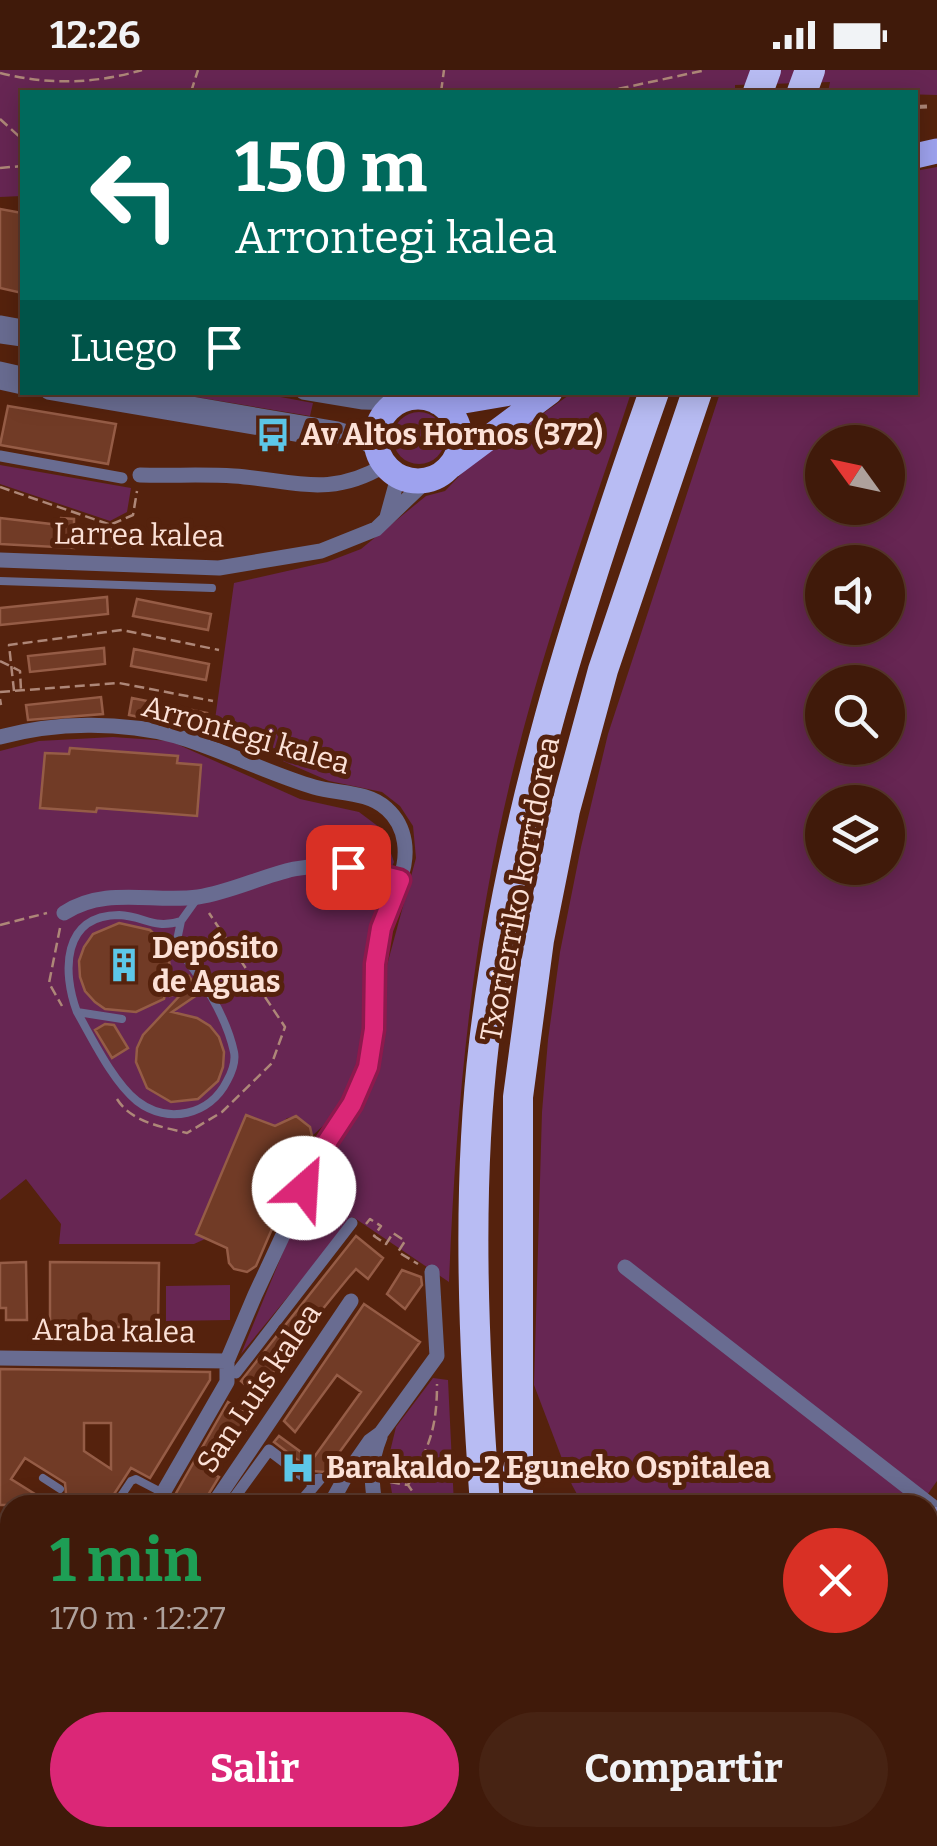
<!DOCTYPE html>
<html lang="es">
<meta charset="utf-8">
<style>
:root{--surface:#401a0a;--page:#472313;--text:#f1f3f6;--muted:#aea19c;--line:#59382b;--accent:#db2777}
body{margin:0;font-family:Bitter,serif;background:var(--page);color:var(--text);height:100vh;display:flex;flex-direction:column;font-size:38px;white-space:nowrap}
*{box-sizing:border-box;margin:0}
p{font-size:32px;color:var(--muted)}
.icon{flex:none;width:55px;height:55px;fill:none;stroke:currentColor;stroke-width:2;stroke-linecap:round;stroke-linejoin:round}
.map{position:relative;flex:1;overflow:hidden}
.side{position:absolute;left:0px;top:1425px;width:938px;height:352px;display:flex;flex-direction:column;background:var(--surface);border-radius:30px 30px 0 0;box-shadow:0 5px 25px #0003,0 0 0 2px var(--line)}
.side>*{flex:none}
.top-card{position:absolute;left:20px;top:20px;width:898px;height:305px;border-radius:0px;box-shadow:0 5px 25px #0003,0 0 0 2px var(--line);background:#00695c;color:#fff;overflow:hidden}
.needle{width:65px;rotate:303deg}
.fabs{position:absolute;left:805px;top:355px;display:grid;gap:20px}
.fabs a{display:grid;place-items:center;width:100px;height:100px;border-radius:50%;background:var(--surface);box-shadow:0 5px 25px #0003,0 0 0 2px var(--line);font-size:50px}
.pin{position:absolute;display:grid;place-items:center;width:85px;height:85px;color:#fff;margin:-42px;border-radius:20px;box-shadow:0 5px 15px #0006}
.me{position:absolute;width:110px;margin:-55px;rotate:26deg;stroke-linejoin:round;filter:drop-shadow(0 0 8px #0008)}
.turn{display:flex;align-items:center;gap:35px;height:210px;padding:0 50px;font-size:45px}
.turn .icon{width:130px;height:130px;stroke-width:2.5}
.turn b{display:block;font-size:70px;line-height:85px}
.then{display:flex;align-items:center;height:95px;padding:0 50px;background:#0003;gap:20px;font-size:38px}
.round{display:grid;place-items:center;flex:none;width:105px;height:105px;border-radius:52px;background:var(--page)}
.summary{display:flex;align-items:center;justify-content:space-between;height:170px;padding:0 50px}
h1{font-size:60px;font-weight:700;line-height:75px;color:#1e9e55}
.cta{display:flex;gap:20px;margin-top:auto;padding:20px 50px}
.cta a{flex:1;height:115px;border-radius:60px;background:var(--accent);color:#fff;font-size:40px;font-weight:700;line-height:115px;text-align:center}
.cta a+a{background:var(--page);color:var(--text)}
.status{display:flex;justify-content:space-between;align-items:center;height:70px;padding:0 50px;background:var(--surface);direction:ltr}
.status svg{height:28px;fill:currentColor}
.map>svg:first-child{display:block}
.green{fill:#672653;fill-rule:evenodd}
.building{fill:#713b26;stroke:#955c46;stroke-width:2.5;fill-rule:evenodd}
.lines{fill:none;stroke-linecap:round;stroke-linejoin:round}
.path{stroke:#ae8778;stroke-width:2.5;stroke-dasharray:10 5;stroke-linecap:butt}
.service{stroke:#696c91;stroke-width:8}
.pedestrian{stroke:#696c91;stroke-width:11}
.minor{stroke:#696c91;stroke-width:15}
.secondary{stroke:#878ac5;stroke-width:22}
.primary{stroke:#9ea2ee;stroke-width:25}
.motorway{stroke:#b8bcf3;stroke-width:30}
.rail{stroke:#ad8677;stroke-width:4;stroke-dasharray:12 12;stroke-linecap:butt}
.motorway-bridge{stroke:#b8bcf3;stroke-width:30}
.route-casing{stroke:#8e194d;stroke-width:25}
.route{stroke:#db2777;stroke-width:18}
.labels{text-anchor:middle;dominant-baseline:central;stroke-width:10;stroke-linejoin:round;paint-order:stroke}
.poi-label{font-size:30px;font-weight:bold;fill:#fce1d7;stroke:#55220d;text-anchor:start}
.street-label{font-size:30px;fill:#fce1d7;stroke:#55220d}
</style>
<div class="status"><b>12:26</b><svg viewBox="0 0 49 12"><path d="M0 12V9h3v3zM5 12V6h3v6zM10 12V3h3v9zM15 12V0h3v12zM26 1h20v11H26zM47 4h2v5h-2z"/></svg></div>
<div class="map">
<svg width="937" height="1776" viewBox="0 0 937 1776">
<rect width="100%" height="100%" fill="#55220d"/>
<path class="green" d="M 0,0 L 937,0 L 937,25 L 828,22 L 830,12 L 735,15 L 735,22 L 22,22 L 22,126 L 0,127 Z
M 937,97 L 937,1411 L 920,1435 L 583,1435 L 572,1415 L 534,1315 L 542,1042 L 548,970 L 560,882 L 581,777 L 608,664 L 720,323 L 915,322 L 915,101 ZM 822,372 L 888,372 L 888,438 L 822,438 ZM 822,492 L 888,492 L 888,558 L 822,558 ZM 822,612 L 888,612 L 888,678 L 822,678 ZM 822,732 L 888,732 L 888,798 L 822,798 Z
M 172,323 L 259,323 L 313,333 L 310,346 Z
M 572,323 L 631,323 C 591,445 546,567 515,692 C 472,863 456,1037 449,1212 L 353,1147 L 241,1284 L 305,1129 L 374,1009 L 382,985 L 385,946 L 383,910 L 416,788 L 413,756 L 400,736 L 382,722 L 329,711 L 241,673 L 213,664 L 234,513 L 327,492 L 361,479 L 426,426 L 445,421 L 469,396 Z
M393 368a26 26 0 1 1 52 0a26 26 0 1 1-52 0Z
M 0,395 L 131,418 L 127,442 L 110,451 L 0,414 Z
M 113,667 L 170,671 L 300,729 L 359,742 L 383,760 L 394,792 L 382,820 L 385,861 L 358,1000 L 334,1046 L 312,1066 L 310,1057 L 296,1047 L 287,1048 L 278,1057 L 246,1045 L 196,1164 L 205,1169 L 194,1174 L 59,1174 L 61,1154 L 26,1109 L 0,1130 L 0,681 L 39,671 Z
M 230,1215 L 230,1250 L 166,1251 L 166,1216 Z
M 433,1308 L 448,1310 L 454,1435 L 394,1435 L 387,1394 L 396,1357 Z"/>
<path class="building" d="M 0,139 L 22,143 L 22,223 L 0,218 Z
M 8,336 L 116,354 L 108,394 L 0,375 Z
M 0,448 L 60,455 L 61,448 L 74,449 L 74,478 L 0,474 Z
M 107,527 L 108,544 L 0,555 L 0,538 Z
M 137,529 L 211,544 L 208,560 L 133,546 Z
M 104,578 L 105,594 L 30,602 L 28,586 Z
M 134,579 L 209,594 L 206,610 L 131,596 Z
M 101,627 L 103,644 L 28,650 L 26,635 Z
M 132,628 L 207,643 L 204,660 L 129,645 Z
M 70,678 L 178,686 L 177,693 L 201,695 L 197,746 L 97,738 L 96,742 L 40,738 L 45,683 L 69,684 Z
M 119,853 L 150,860 L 161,871 L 168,884 L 170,898 L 164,929 L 136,942 L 105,939 L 95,932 L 85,921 L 80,907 L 79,891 L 84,877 L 93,864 Z
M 189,906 L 200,923 L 172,942 L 197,948 L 210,956 L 219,967 L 224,982 L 223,997 L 218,1011 L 198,1029 L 171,1032 L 147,1018 L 136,992 L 137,978 L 143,965 L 185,920 L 170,926 L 167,921 Z
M 105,954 L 114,955 L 128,978 L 112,988 L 95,960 Z
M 246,1045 L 275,1056 L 296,1046 L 310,1057 L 312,1066 L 256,1196 L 247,1202 L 234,1199 L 229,1193 L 227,1178 L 196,1164 Z
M 356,1166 L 383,1188 L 368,1209 L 356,1199 L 348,1208 L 291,1278 L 270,1307 L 276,1312 L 262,1330 L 241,1311 Z
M 26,1192 L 27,1250 L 6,1250 L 6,1238 L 0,1238 L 0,1193 Z
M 50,1192 L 159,1193 L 158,1257 L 50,1257 Z
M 402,1200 L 421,1207 L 422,1215 L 405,1239 L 387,1224 Z
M 364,1234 L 420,1272 L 325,1402 L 312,1401 L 274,1372 L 279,1366 L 312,1390 L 361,1322 L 337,1305 L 295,1362 L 284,1351 Z
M 0,1299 L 210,1302 L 210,1310 L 150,1408 L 131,1398 L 107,1435 L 0,1435 ZM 84,1353 L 111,1353 L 111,1399 L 84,1381 ZM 25,1388 L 65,1413 L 66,1424 L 56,1425 L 51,1434 L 11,1409 Z
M 228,1332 L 253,1348 L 243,1364 L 237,1361 L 218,1387 L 210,1402 L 219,1407 L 202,1435 L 192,1435 L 175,1425 Z"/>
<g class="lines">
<path class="path" d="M 0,3 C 47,15 95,14 142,0
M 191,22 L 198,0
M 441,22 L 444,0
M 604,22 L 706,0
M 0,49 L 22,69
M 0,98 L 22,96
M 0,417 L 111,455 L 110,478
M 112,454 L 133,445 L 137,421
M 0,591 L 20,601 L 21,620
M 14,621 L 9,575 L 122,560 L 219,580
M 0,622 L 119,613 L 213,631
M 0,629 L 1,635
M 0,855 L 47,843
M 60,858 L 49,913 L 62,936
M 117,1029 C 131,1052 162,1057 187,1063 L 222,1042 L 272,993 L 285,957 L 209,843
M 366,1154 L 370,1149 L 381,1156 L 374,1166 L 386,1174 L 393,1163 L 405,1171 L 398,1182 L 418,1194
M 390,1412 L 408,1415 L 422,1435
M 408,1415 C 429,1377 437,1359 437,1314
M 134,1768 L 142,1768
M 382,1768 L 384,1776
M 433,1776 L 433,1768
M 662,1776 L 668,1768
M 829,1776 L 830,1768"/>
<path class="service" d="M 0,511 L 212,518
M 77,942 C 92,968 113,1012 137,1031 C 168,1055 210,1045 227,1011 C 232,1002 236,992 234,982 C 225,941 200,908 176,875 L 181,851 L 196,830
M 122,949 L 77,942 C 62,902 62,845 119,845 C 145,846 153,860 181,851
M 43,1408 L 60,1419
M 115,1435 L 131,1411 L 136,1409 L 163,1423
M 928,1729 L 937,1735
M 928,1763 L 937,1746
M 920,1776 L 925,1768"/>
<path class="pedestrian" d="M 377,323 L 377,322
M 0,386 L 122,408
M 236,1303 L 352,1153
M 229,1435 L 269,1380 L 310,1411 L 320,1409 L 298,1435 L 290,1430 L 287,1435
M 0,1523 L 10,1510"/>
<path class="minor" d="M 0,253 L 22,257
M 0,266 L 22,269
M 0,299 L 22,304
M 0,312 L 22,317
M 48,322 L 313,367 L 356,365
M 121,322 L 337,359 L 356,365 L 378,383
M 303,322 L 363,332 L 396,333
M 424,327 L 425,322
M 140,405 C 171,406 203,404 234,406 C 293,410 329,429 385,395
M 387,447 L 398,407
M 0,490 L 219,498 L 321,481 L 376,459 L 426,411
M 0,667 C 55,652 121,651 176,666 C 223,680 267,703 314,717 C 338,724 368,721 387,739 C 407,757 409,785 400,809
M 64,843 C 105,816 153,833 198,827 C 231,822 262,806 294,799 C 330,792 366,801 400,809 L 381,858 L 375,893 L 374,959 L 368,997 L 352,1034 L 325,1075 L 255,1225 L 227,1291 L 227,1312 L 156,1435
M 625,1197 L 937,1440
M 0,1288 L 227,1291
M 213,1435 L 351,1231
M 330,1435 L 347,1404 L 370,1371 L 381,1363 L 437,1286 L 432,1202
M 375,1435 C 371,1409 370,1392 380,1367
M 0,1476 L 10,1483
M 0,1613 L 10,1620
M 0,1640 L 10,1635
M 0,1722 L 10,1718
M 159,1768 L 171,1776
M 329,1768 L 341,1776
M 54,1776 L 67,1768
M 230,1776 L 236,1768"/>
<path class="secondary" d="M 928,1462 L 937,1448
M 749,1776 L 755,1768"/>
<path class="primary" d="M 915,86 L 937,81
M376 369a42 42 0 1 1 84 0a42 42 0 1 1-84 0Z
M 437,332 L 458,332 L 516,322
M 451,396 L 550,322"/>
<path class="motorway" d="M 802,22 L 810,0
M 485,1435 C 474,1284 466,1124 484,973 C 510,749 579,535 654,322
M 518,1435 L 518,1027 L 539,870 L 565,740 L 603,600 L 697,322
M 573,1768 L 578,1776
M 608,1768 L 613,1776
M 720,1768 L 724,1776
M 472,1776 L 473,1768
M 774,1776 L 775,1768"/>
<path class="rail" d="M 915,37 L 937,36"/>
<path class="motorway-bridge" d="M 758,22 L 766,0"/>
</g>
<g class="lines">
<g class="route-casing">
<path id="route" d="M 304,1118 L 325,1075 L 352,1034 L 368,997 L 374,959 L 375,894 L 381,858 L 400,810 L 348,797"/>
</g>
<use href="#route" class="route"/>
</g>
<defs>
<g id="bus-bare" transform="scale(2.7)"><path d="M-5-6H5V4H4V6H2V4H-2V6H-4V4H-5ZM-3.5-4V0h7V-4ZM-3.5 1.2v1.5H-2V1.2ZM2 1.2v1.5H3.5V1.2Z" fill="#5dc7e8" stroke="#55220d" stroke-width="2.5" paint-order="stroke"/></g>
<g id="building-bare" transform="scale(2.7)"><path d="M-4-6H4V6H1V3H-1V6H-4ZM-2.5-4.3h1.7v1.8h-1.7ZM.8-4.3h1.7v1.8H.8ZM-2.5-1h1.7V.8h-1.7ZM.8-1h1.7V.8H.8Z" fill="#5dc7e8" stroke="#55220d" stroke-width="2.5" paint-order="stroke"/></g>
<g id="hospital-bare" transform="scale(2.7)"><path d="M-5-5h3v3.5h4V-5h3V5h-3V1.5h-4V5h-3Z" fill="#5dc7e8" stroke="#55220d" stroke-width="2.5" paint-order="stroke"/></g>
</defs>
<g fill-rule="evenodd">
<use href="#bus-bare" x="273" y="365"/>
<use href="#building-bare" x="124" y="895"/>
<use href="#hospital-bare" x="298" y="1398"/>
</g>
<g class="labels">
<g class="poi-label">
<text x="301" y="365">Av Altos Hornos (372)</text>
<text x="152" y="878">Depósito<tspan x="152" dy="34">de Aguas</tspan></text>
<text x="326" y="1398">Barakaldo-2 Eguneko Ospitalea</text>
</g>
<g class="street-label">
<text transform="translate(139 465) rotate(1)">Larrea kalea</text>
<text transform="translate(246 665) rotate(16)">Arrontegi kalea</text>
<text transform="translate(520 819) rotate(-79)">Txorierriko korridorea</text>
<text transform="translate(114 1261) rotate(1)">Araba kalea</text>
<text transform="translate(259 1318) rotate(-56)">San Luis kalea</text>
</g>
</g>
</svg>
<div class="fabs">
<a><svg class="needle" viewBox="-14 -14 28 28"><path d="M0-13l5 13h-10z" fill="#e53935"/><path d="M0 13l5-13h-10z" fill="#aea19c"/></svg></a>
<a><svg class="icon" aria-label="sound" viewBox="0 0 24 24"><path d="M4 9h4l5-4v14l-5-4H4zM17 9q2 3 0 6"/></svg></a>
<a><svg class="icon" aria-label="search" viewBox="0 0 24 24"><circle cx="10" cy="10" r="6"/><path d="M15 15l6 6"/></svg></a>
<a><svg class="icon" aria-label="layers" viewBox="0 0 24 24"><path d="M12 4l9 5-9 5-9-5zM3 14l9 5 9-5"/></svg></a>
</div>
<div class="pin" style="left:348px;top:797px;background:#d93025"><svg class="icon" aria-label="arrive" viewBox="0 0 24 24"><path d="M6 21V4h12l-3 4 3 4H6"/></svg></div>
<svg class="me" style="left:304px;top:1118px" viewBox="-20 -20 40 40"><circle r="19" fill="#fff"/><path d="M0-13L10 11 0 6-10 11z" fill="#db2777"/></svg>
<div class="top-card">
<div class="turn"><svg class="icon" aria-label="left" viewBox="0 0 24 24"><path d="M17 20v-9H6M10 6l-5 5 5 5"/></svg><div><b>150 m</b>Arrontegi kalea</div></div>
<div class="then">Luego<svg class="icon" aria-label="arrive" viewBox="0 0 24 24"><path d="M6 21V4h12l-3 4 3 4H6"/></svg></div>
</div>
<section class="side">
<div class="summary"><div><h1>1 min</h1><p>170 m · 12:27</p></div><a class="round" style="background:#d93025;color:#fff"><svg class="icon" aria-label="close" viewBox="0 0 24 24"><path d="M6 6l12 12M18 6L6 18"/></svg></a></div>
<div class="cta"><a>Salir</a><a>Compartir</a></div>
</section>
</div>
